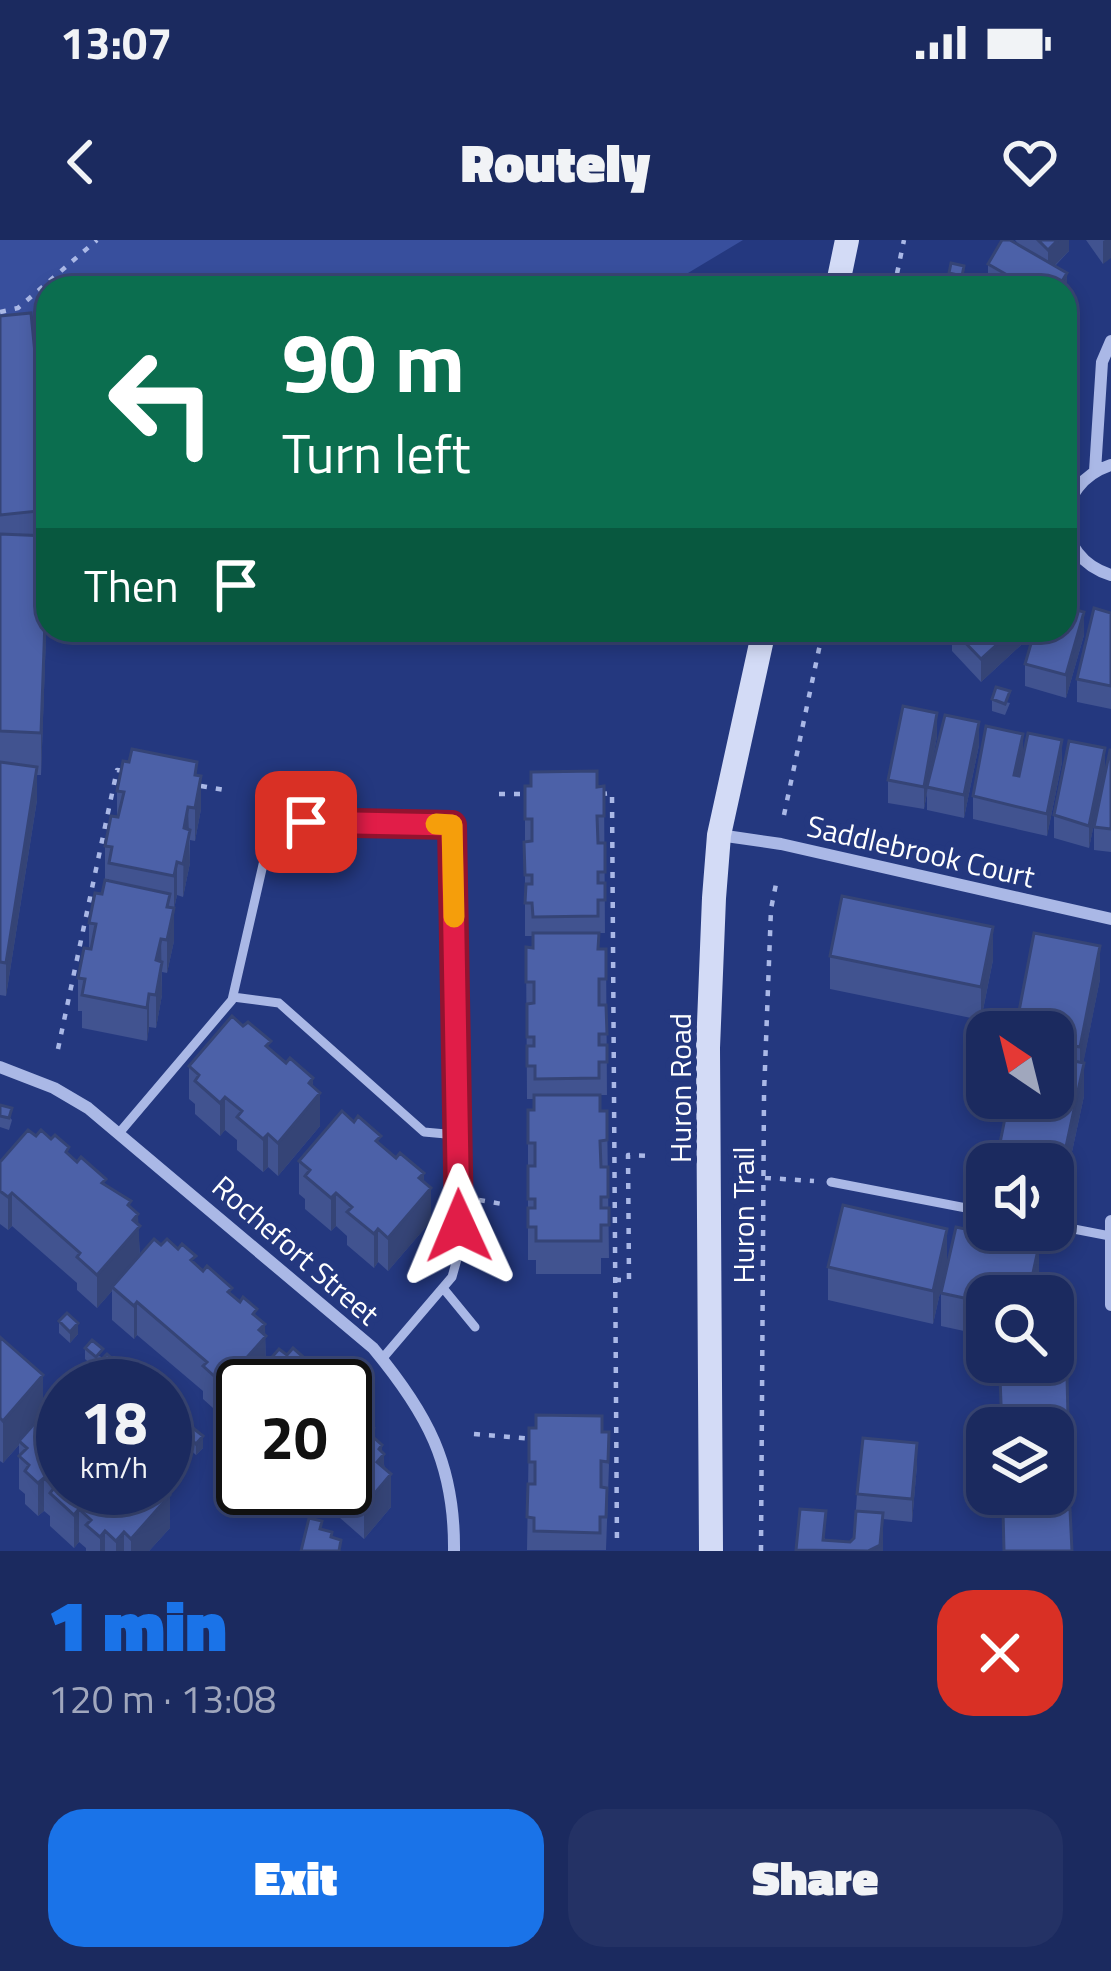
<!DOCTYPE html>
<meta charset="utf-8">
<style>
:root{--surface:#1b2a5f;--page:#243265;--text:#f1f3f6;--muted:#a0a7bd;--line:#394674;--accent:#1a73e8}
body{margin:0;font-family:"Titillium Web",sans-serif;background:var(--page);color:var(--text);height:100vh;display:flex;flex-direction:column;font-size:45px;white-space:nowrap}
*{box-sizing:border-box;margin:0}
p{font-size:39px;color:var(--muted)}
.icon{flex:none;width:66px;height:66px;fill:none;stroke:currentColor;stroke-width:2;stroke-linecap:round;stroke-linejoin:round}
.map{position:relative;height:1311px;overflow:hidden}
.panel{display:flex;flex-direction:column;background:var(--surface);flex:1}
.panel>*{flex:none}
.hud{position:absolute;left:36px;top:36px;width:1041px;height:366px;border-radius:36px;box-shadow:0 6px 18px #0003,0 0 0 3px var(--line);background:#0b6e4f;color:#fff;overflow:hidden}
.needle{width:78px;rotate:325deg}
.tools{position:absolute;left:966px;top:771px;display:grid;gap:24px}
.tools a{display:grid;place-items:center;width:108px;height:108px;border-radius:24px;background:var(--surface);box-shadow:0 6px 18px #0003,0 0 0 3px var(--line);font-size:60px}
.speed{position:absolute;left:36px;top:1119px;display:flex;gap:24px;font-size:60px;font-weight:700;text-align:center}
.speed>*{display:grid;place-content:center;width:156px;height:156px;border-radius:50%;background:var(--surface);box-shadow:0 6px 18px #0003,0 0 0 3px var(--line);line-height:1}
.speed small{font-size:30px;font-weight:400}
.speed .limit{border:6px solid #111;border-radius:18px;background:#fff;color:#111}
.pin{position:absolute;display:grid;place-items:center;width:102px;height:102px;color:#fff;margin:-51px;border-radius:24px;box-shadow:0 6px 18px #0006}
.me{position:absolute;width:132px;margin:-66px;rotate:359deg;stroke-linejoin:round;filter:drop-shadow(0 0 9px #0008)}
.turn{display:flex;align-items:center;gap:42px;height:252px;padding:0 48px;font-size:54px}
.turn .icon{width:156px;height:156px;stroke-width:2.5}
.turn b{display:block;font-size:84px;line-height:102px}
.then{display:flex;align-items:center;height:114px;padding:0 48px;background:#0003;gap:24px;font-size:45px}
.round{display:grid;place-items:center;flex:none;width:126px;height:126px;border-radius:36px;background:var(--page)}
.overview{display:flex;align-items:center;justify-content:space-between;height:204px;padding:0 48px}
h1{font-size:72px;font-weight:800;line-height:90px;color:var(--accent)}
.cta{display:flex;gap:24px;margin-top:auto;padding:24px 48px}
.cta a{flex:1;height:138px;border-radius:36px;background:var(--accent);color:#fff;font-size:48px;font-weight:800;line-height:138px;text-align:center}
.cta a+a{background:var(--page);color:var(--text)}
.status{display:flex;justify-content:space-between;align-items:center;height:84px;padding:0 60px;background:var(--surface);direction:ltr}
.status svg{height:33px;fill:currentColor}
header{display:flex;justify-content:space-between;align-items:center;height:156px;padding:0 48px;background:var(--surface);font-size:54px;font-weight:800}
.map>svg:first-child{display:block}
.green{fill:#384f9d}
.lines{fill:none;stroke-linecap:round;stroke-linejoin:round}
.path{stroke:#aab8e6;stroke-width:4.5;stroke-dasharray:6 9;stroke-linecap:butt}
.service{stroke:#aab8e6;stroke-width:9}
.minor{stroke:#aab8e6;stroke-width:12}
.secondary{stroke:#d3dbf6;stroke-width:24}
.wall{fill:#415390}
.shaded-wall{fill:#354476}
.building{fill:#4c61a8;stroke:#354476;stroke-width:3}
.route-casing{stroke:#92132f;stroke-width:30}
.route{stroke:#e11d48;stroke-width:21}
.slow{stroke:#f59e0b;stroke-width:21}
.labels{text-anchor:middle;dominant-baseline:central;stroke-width:12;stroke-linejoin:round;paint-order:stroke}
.street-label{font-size:30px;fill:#fff;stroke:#24387f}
</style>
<div class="status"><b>13:07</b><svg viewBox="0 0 49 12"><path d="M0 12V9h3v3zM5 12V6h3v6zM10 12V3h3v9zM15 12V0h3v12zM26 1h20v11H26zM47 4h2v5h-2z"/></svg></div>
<header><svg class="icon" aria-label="back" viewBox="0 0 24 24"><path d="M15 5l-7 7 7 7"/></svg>Routely<svg class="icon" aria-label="heart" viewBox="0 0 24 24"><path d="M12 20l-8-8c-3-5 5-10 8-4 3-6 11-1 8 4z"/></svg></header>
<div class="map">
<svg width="1111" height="1311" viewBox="0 0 1111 1311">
<rect width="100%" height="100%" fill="#24387f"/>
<path class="green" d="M 0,0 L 743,0 L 663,48 L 477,48 L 444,42 L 404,48 L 48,48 L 48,86 L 0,90 Z"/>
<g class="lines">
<path class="path" d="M 894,48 L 904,0
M 0,72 L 18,68 L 97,0
M 201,546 L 230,551
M 499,554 L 530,554
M 601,554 L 612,553 L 617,1306
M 784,575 L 823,390
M 58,809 L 117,530 L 125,531
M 735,936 L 814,941
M 479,960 L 502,964
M 615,1040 L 629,1040 L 628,915 L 651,916
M 474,1194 L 534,1199
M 761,1311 L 764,854 L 771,669 L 777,639"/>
<path class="service" d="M 233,757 L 279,763 L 424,892 L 457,895
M 120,892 L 232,760 L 273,581 L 452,585 L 459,1012 L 452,1037 L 382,1119
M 831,942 L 987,972
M 1053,985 L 1110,996
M 443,1048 L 475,1087"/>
<path class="minor" d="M 1111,225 C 1052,244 1052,317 1111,335
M 1095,231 L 1102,122 L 1111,101
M 719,595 L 781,604 L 1111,679
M 0,827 L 54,848 L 88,868 L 373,1108 C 427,1173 455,1224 454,1311
M 1111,981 L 1111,1065"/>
<path class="secondary" d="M 837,48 L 847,0
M 711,1311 L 708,808 L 714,658 L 719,595 L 764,390"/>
</g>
<path class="wall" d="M 1002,0 L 1010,0 L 1021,7 L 1015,0 L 1069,0 L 1069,11 L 1055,26 L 1067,33 L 1065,58 L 1065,48 L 991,48 L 988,46 L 988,24 Z
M 1086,0 L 1111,0 L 1103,24 Z
M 964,26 L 962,47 L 949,44 L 949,33 Z
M 0,76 L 48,244 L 48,338 L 41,535 L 37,535 L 37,560 L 6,756 L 0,755 Z
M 1111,373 L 1111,469 L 1077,462 L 1077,439 Z
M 952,390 L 1065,390 L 1084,395 L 1066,458 L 1025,446 L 1025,424 L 1034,393 L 981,442 L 952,411 Z
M 992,459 L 1010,463 L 1005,475 L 992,471 Z
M 937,496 L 930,534 L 979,505 L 964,578 L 927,570 L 927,553 L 924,569 L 888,563 L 888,540 Z
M 1111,510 L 1111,612 L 1094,610 L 1094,587 Z
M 1023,516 L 1062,522 L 1047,596 L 973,579 L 973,556 Z
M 1105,531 L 1089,608 L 1054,598 L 1054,575 Z
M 197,535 L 201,569 L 195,601 L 190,600 L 190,623 L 183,657 L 177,655 L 174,669 L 174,701 L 167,733 L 162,732 L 162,755 L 156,788 L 149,787 L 147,801 L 82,788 L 82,771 L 78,771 L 78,738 L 89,709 L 89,683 L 109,641 L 109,639 L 105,639 L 105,606 L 117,577 L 117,551 Z
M 525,546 L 604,546 L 605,693 L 599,693 L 598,709 L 606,709 L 607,855 L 600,855 L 600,871 L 607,871 L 609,1018 L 601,1018 L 601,1034 L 536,1034 L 536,1020 L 528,1020 L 528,870 L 534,870 L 534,859 L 527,859 L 526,707 L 533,708 L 532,696 L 525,696 Z
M 830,716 L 993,720 L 981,780 L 830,749 Z
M 1100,739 L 1083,823 L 1084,856 L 1064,949 L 1053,947 L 1053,924 L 1000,924 L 1000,903 L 1053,858 L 1053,792 Z
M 271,810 L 313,847 L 320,886 L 278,936 L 268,927 L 263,932 L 237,910 L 237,900 L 225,890 L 220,896 L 195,874 L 195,864 L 189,859 L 189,826 Z
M 0,865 L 12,880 L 9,890 L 0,887 Z
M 36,896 L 69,915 L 131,968 L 138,985 L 140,1016 L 161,1005 L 196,1024 L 257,1077 L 265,1095 L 266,1124 L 287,1115 L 318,1130 L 243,1146 L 243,1194 L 238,1189 L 238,1160 L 223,1177 L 203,1159 L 203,1151 L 137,1095 L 134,1099 L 112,1080 L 112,1051 L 97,1068 L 77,1050 L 77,1043 L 12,986 L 8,990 L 0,984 L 0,922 Z
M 381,905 L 424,942 L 431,981 L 388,1031 L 378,1022 L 374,1028 L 347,1005 L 347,996 L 336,986 L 331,991 L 305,969 L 305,959 L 299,954 L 299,921 Z
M 947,1022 L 933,1084 L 828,1060 L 828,1027 Z
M 1039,1038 L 987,1056 L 987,1096 L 941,1086 L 941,1053 Z
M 59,1081 L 78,1094 L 70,1103 L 59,1093 Z
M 0,1097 L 43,1174 L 63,1248 L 170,1288 L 149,1311 L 86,1311 L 86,1308 L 79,1302 L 74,1308 L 50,1286 L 50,1276 L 44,1271 L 38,1276 L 25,1264 L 25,1254 L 19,1249 L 19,1205 L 3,1223 L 0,1221 Z
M 85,1108 L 103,1118 L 116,1134 L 106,1146 L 96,1137 L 96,1129 L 85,1119 Z
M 1067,1136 L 1072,1311 L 1003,1311 L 1003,1254 L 1053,1254 L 1053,1188 L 1001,1188 L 1000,1138 Z
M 354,1167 L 382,1212 L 391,1267 L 364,1299 L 306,1248 L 345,1248 Z
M 529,1188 L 602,1192 L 609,1225 L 606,1310 L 527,1310 Z
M 187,1195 L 203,1208 L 196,1215 L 187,1207 Z
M 917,1225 L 912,1282 L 883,1279 L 883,1311 L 796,1311 L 800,1269 L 826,1300 L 850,1302 L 854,1298 L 857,1254 Z"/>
<path class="shaded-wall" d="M 1058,0 L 1069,0 L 1069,11 L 1048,32 L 1048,10 Z
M 1105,0 L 1111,0 L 1111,18 L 1103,24 L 1103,1 Z
M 1067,33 L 1067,55 L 1065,58 L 1065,48 L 1058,48 Z
M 48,296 L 48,338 L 41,535 L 41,493 Z
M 1084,372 L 1084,395 L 1066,458 L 1066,435 Z
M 1013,390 L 1035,390 L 1035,392 L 981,442 L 981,419 Z
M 937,473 L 937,496 L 924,569 L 924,547 Z
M 979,482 L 979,505 L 964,578 L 964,555 Z
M 1023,494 L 1023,516 L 1014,558 L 1014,535 Z
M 1062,500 L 1062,522 L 1047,596 L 1047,574 Z
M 1105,508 L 1105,531 L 1089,608 L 1089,586 Z
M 37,527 L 37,560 L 6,756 L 6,723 Z
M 201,536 L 201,569 L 195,601 L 195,568 Z
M 188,567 L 190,623 L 183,657 L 184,588 Z
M 177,622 L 177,655 L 174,669 L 174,636 Z
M 174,668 L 174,701 L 167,733 L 167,700 Z
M 993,687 L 993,720 L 981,780 L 981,747 Z
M 161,699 L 162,755 L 156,788 L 156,720 Z
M 1100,706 L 1100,739 L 1080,840 L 1080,807 Z
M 149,754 L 149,787 L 147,801 L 147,768 Z
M 1084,823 L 1084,856 L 1064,949 L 1064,916 Z
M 313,838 L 313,862 L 320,853 L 320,886 L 278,936 L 278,903 Z
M 225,857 L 225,890 L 220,896 L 220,863 Z
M 268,894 L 268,927 L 263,932 L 263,899 Z
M 424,933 L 424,956 L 431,948 L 431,981 L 388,1031 L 388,998 L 419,938 Z
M 12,953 L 12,986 L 8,990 L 8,957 Z
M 336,953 L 336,986 L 331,991 L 331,958 Z
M 138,974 L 140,1019 L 112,1047 L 112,1051 L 97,1068 L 97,1035 Z
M 378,989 L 378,1022 L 374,1028 L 374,994 Z
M 947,989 L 947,1022 L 933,1084 L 933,1051 Z
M 1039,1005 L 1039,1038 L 1035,1056 L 1028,1056 Z
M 137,1062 L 137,1095 L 134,1099 L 134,1066 Z
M 78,1083 L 78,1094 L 70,1103 L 70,1092 Z
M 265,1084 L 266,1129 L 251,1146 L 243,1146 L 243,1155 L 238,1156 L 238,1160 L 223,1177 L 223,1144 Z
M 116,1122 L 116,1134 L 106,1146 L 106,1134 Z
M 43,1135 L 43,1178 L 19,1201 L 19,1205 L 3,1223 L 3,1181 Z
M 203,1196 L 203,1208 L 196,1215 L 196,1204 Z
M 917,1203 L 917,1225 L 912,1282 L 912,1259 Z
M 382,1205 L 382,1216 L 384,1214 L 384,1242 L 391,1234 L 391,1267 L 364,1299 L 364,1266 L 379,1209 Z
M 44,1238 L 44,1271 L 38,1276 L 38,1243 Z
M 170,1255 L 170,1288 L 149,1311 L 131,1311 L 131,1299 Z
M 79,1269 L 79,1302 L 74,1308 L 74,1275 Z
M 883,1273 L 883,1311 L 868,1311 Z
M 105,1291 L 105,1311 L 100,1311 L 100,1297 Z
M 124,1292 L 124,1311 L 116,1311 L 116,1301 Z"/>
<path class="building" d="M 1002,0 L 1010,0 L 1067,33 L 1058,48 L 1030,48 L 988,24 Z
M 1038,0 L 1058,0 L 1048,10 Z
M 951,23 L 964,26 L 962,36 L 949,33 Z
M 31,73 L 48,244 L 48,270 L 0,275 L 0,76 Z
M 0,294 L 48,296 L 41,493 L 0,491 Z
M 1065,367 L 1084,372 L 1066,435 L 1025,424 L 1035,390 L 1065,390 Z
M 1094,368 L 1111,373 L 1111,446 L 1077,439 Z
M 953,390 L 1013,390 L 981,419 Z
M 996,447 L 1010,451 L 1005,464 L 992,459 Z
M 903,466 L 937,473 L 924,547 L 888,540 Z
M 945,475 L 979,482 L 964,555 L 927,547 Z
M 986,486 L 1023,494 L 1014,535 L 1019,536 L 1028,493 L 1062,500 L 1047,574 L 973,556 Z
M 1069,501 L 1105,508 L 1089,586 L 1054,575 Z
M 132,509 L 197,522 L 195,535 L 201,536 L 195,568 L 188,567 L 184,588 L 190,590 L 183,624 L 177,622 L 174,636 L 109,623 L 112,607 L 105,606 L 111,576 L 118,577 L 124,552 L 117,551 L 123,521 L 129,522 Z
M 1110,510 L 1111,510 L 1111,589 L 1094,587 Z
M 0,522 L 37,527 L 6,723 L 0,722 Z
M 597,531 L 597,547 L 604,546 L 604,576 L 597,576 L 598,603 L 605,603 L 605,632 L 598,632 L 598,643 L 605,643 L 605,660 L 598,660 L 598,676 L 533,677 L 532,663 L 525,663 L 526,644 L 532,644 L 532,635 L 525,635 L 524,602 L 532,601 L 532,579 L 525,579 L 525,546 L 531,546 L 531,532 Z
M 105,640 L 170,654 L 167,667 L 174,668 L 167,700 L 161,699 L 156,720 L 162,722 L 156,755 L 149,754 L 147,768 L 82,755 L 85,739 L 78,738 L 84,708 L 91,709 L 96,684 L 89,683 L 95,653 L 102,654 Z
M 842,656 L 993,687 L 981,747 L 830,716 Z
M 533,693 L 599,693 L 598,709 L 606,709 L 606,739 L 599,739 L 599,765 L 606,765 L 607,794 L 599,794 L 599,805 L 607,805 L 607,822 L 599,822 L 599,838 L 535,839 L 535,826 L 527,826 L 527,806 L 534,806 L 534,797 L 527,797 L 527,764 L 534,763 L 534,742 L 526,742 L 526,707 L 533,708 Z
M 1034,693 L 1100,706 L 1080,807 L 1053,802 L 1053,792 L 1015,792 Z
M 232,776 L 243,786 L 248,782 L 271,801 L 266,806 L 286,823 L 290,818 L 313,838 L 309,843 L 320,853 L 278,903 L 268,894 L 263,899 L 237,877 L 242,871 L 225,857 L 220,863 L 195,841 L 199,835 L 189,826 Z
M 1053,817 L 1084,823 L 1064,916 L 1000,903 L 1009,858 L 1053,858 Z
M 534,855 L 600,855 L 600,871 L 607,871 L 607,900 L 600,901 L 601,927 L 608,927 L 608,957 L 601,957 L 601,968 L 609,968 L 609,985 L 601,985 L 601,1001 L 536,1001 L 536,987 L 528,987 L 528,968 L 535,968 L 535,959 L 528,959 L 528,926 L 535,926 L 535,903 L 528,903 L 528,870 L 534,870 Z
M 0,865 L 12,868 L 9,878 L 0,876 Z
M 342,871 L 354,882 L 358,876 L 381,896 L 376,901 L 396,918 L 400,913 L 424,933 L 419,938 L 431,948 L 388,998 L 378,989 L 374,994 L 347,972 L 352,967 L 336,953 L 331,958 L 305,936 L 310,930 L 299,921 Z
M 28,890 L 36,896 L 41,890 L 51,899 L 55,895 L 69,907 L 66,912 L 77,922 L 81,917 L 106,939 L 102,943 L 131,961 L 128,965 L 138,974 L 133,980 L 140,986 L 97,1035 L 77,1017 L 80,1013 L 12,953 L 8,957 L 0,951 L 0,922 Z
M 843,965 L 947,989 L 933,1051 L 828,1027 Z
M 956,987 L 1039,1005 L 1028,1056 L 987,1056 L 987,1063 L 941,1053 Z
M 154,999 L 161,1005 L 167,999 L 178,1009 L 182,1004 L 196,1016 L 191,1020 L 203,1031 L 207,1026 L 232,1048 L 228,1052 L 240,1062 L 243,1057 L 257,1069 L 253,1074 L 265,1084 L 259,1090 L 266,1096 L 223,1144 L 203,1126 L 207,1122 L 137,1062 L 134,1066 L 112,1047 Z
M 67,1073 L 78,1083 L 70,1092 L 59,1081 Z
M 0,1097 L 43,1135 L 3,1181 L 0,1178 Z
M 92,1100 L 103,1109 L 96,1117 L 85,1108 Z
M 293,1108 L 318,1130 L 314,1133 L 332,1146 L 247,1146 L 279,1109 L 287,1115 Z
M 107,1114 L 116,1122 L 106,1134 L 96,1125 Z
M 1067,1136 L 1070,1258 L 1004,1261 L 1004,1254 L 1053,1254 L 1053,1188 L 1002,1188 L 1000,1138 Z
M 345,1155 L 354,1161 L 351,1165 L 358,1171 L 355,1175 L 374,1188 L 372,1196 L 382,1205 L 379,1209 L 384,1214 L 377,1222 L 391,1234 L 364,1266 L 344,1248 Z
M 58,1157 L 63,1160 L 63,1248 L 162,1248 L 170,1255 L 131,1299 L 124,1292 L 116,1301 L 105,1291 L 100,1297 L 86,1285 L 91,1280 L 79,1269 L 74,1275 L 50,1253 L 55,1247 L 44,1238 L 38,1243 L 25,1231 L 29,1225 L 19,1216 L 27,1208 L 19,1201 Z
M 536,1175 L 602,1176 L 602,1192 L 609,1192 L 608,1222 L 601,1221 L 601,1247 L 607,1248 L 606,1277 L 600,1277 L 600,1293 L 534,1291 L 534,1278 L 527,1277 L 528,1244 L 535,1244 L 535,1222 L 529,1222 L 529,1188 L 536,1188 Z
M 193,1188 L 203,1196 L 196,1204 L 187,1195 Z
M 863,1198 L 917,1203 L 912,1259 L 857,1254 Z
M 800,1269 L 826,1271 L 823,1300 L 850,1302 L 854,1298 L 856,1271 L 883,1273 L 880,1305 L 868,1311 L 796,1310 Z
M 1070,1269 L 1072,1311 L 1004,1311 L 1003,1272 Z
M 309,1278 L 322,1281 L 320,1289 L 332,1292 L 331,1297 L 341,1300 L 339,1311 L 301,1311 Z"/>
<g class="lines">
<g class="route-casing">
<path id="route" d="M 306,582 L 452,585 L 459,986"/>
</g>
<use href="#route" class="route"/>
<path class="slow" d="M 436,584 L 452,585 L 454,677"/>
</g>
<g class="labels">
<g class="street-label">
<text transform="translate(921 611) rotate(13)">Saddlebrook Court</text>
<text transform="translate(680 848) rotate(-90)">Huron Road</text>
<text transform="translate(743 975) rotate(-90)">Huron Trail</text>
<text transform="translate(296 1010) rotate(41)">Rochefort Street</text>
</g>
</g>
</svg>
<div class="tools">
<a><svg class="needle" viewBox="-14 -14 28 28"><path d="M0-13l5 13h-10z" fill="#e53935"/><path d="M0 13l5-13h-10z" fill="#a0a7bd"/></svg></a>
<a><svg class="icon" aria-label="sound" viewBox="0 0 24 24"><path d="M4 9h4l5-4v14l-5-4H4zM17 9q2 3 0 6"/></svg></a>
<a><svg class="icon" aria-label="search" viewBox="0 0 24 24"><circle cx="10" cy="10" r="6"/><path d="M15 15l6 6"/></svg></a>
<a><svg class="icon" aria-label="layers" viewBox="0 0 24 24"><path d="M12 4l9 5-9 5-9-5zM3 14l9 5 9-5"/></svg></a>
</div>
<div class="speed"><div>18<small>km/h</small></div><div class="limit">20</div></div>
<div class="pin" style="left:306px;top:582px;background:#d93025"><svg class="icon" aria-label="arrive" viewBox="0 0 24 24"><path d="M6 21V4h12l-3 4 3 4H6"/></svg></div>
<svg class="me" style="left:459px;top:986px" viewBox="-20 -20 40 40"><path d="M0-17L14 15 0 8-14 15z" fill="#e11d48" stroke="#fff" stroke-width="4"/></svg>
<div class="hud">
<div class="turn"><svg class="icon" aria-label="left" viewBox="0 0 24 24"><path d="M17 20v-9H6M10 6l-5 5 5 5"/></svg><div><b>90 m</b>Turn left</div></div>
<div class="then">Then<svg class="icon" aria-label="arrive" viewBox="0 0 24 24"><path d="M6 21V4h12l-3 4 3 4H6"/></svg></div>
</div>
</div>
<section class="panel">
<div class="overview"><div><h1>1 min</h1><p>120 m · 13:08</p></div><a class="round" style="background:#d93025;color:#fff"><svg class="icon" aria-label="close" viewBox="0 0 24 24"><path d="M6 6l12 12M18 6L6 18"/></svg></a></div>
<div class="cta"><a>Exit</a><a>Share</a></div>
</section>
